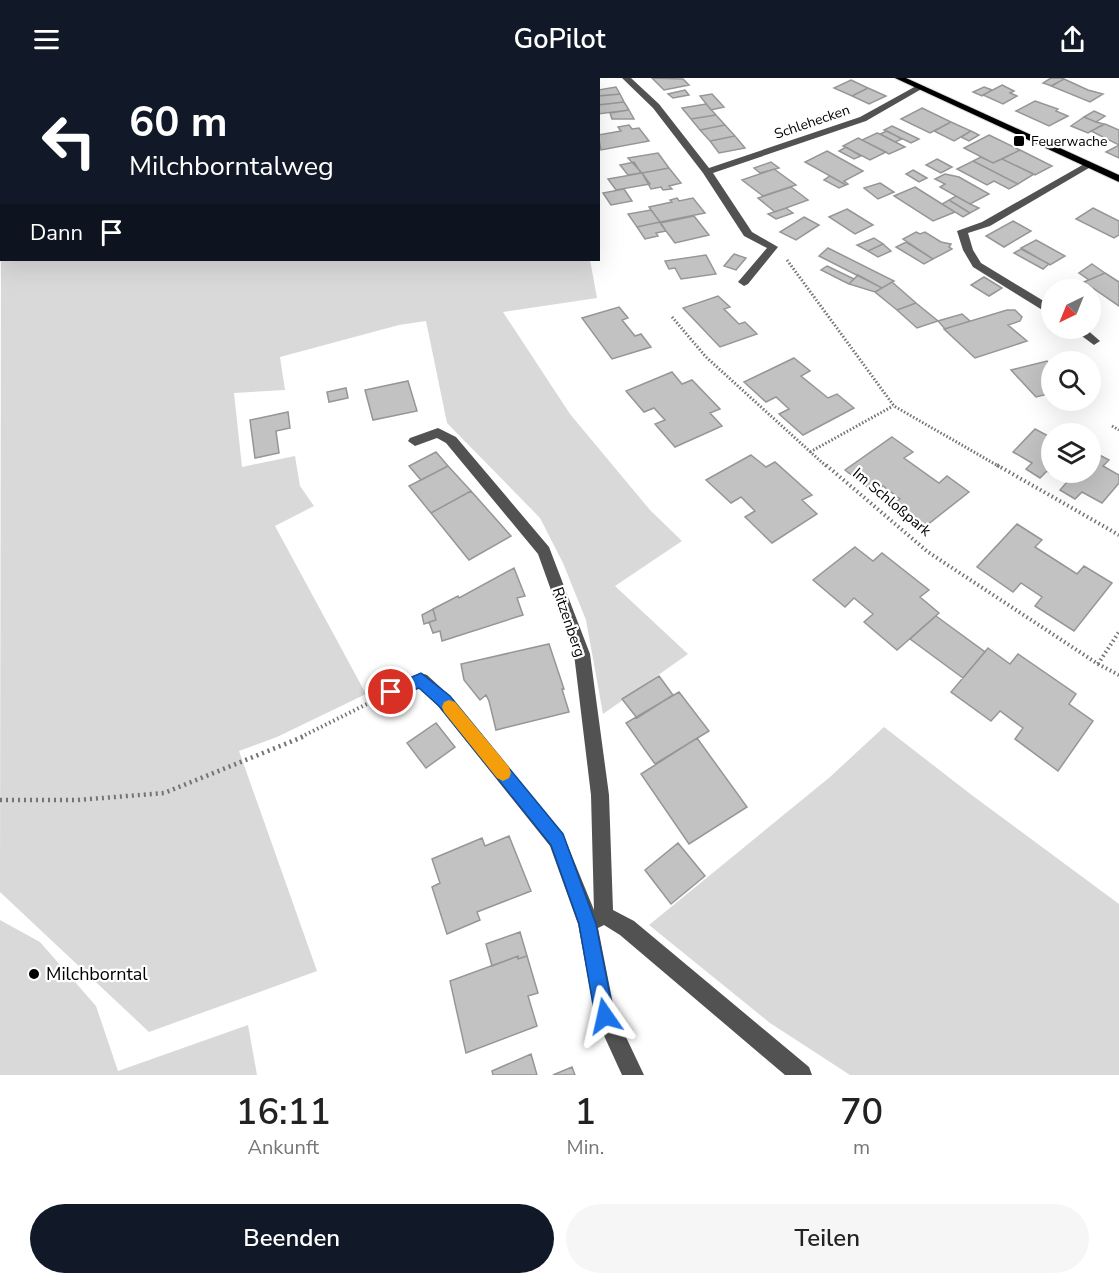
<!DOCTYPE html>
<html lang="de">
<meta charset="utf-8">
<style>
:root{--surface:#fff;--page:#f6f6f6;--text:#222;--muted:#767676;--accent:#111827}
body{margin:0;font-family:"Nunito Sans",sans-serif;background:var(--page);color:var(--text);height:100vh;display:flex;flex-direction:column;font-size:22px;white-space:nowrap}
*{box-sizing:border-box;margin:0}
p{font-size:20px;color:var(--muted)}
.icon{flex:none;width:33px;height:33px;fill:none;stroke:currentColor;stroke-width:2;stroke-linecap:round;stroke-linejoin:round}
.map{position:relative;height:997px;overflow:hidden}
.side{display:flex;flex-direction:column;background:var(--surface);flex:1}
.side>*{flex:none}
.guide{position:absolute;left:0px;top:0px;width:600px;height:183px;box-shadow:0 6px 24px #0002;background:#111827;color:#fff;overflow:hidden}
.needle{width:39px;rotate:223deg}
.tools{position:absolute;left:1041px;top:201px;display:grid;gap:12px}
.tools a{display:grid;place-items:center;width:60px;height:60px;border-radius:50%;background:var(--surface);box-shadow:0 6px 24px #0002;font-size:30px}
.pin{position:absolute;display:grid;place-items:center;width:51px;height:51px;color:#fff;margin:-26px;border:3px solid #fff;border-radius:50%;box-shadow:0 2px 6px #0007}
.me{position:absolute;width:66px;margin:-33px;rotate:349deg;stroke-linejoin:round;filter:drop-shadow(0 0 4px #0008)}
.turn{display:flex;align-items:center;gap:21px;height:126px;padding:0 30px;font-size:27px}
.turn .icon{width:78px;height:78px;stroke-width:2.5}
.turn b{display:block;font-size:42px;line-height:51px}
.then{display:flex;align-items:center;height:57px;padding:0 30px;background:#0003;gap:12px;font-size:22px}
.eta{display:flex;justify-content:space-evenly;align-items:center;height:102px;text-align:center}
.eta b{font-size:36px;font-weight:600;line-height:42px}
.primary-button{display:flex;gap:12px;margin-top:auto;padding:12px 30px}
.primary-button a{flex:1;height:69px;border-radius:36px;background:var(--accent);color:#fff;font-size:24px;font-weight:600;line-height:69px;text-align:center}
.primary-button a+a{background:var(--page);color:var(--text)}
header{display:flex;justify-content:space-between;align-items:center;height:78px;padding:0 30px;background:var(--accent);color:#fff;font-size:27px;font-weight:600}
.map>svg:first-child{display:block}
.green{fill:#d9d9d9}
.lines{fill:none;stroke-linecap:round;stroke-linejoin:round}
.stream{fill:#a0a0a0;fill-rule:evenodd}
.building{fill:#c2c2c2;stroke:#969696;stroke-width:1.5}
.major-casing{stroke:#dbdbdb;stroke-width:2}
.path-far2{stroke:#747474;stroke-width:3;stroke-dasharray:1.5 2;stroke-linecap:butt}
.path-far1{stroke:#747474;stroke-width:4;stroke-dasharray:1.5 3;stroke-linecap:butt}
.path{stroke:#747474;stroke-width:4.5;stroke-dasharray:2 4;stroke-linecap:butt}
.minor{fill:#525252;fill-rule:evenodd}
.major{fill:#000;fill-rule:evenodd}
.route{fill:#1a73e8;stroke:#114b97;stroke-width:1.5}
.slow{fill:#f59e0b}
.poi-dot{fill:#000;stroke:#fff;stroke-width:2}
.labels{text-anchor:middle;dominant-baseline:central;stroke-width:4.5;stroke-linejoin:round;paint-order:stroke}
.far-street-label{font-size:14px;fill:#000;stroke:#fff}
.far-poi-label{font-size:14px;fill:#000;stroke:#fff;text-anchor:start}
.street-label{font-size:15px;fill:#000;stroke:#fff}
.near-poi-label{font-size:18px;fill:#000;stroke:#fff;text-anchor:start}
</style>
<header><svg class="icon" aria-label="menu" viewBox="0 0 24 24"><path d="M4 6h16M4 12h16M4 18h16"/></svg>GoPilot<svg class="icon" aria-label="share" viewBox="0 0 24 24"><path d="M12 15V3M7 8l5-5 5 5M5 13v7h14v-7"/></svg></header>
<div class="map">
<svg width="1119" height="997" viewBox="0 0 1119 997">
<rect width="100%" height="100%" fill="#fff"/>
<path class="green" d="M 0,0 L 504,0 L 505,1 L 2,2 L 0,95 Z
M 1,146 L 2,182 L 590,182 L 597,220 L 503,234 L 570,336 L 650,432 L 682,463 L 615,508 L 688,576 L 603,636 L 586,542 L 563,485 L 540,440 L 447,345 L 426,243 L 399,247 L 280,279 L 285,312 L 234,315 L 242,389 L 295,378 L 300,408 L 314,428 L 275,448 L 366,616 L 277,659 L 239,673 L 317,893 L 149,954 L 0,814 Z
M 884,649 L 973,718 L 1119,826 L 1119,997 L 850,997 L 770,945 L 649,847 L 830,699 Z
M 0,842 L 40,864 L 96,928 L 118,993 L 248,947 L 257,997 L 0,997 Z"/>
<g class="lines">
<path class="stream" d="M 0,19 L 2,19 L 2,24 L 0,23 Z"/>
</g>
<path class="building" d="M 652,0 L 683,1 L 689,7 L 664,12 Z
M 1051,0 L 1061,0 L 1064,1 L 1052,8 L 1043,5 Z
M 1064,1 L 1088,12 L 1103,16 L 1090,24 L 1051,8 Z
M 851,2 L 868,10 L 852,18 L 834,10 Z
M 1002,7 L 1014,13 L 1010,15 L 1017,18 L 1003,26 L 983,17 Z
M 616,9 L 620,16 L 599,18 L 598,12 Z
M 984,9 L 992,12 L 982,18 L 973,14 Z
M 868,10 L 886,18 L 869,26 L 852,18 Z
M 685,12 L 689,17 L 673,20 L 668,16 Z
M 620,16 L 624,24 L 598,27 L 598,18 Z
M 712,16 L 724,29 L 711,32 L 700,18 Z
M 1035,23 L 1058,31 L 1056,33 L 1068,38 L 1049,48 L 1016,33 Z
M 624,24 L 629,32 L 598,36 L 598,27 Z
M 706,26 L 716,37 L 691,41 L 682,30 Z
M 922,30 L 951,44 L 930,55 L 901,41 Z
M 629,32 L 634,41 L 612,41 L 610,35 Z
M 1094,33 L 1105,38 L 1096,44 L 1084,39 Z
M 716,37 L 725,47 L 700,52 L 691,41 Z
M 1084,39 L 1096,44 L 1104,46 L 1088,55 L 1071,48 Z
M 951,44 L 971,53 L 954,63 L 934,53 Z
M 1105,46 L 1119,52 L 1119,67 L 1091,53 Z
M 629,47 L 632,51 L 639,50 L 649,63 L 601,72 L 598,57 L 621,53 L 618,49 Z
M 725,47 L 735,58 L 710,63 L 700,52 Z
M 892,48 L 919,61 L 911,65 L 884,52 Z
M 887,53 L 902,61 L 895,64 L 880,56 Z
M 971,53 L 979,57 L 969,63 L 961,59 Z
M 877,55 L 880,56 L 905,69 L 889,76 L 862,62 Z
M 989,57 L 1020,72 L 993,85 L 964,70 Z
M 735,58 L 745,70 L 719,75 L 710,63 Z
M 858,60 L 886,74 L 870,82 L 843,68 Z
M 1119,67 L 1119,80 L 1106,74 Z
M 846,69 L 861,78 L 854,81 L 839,73 Z
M 1020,72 L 1052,88 L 1035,97 L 1002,81 Z
M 827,73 L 863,93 L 844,103 L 848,106 L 846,107 L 805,84 Z
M 658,75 L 669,90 L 642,95 L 628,80 Z
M 981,79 L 993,85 L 1002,81 L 1034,96 L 1018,106 L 973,83 Z
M 937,81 L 952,89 L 941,95 L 926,87 Z
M 973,83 L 1018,106 L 1009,111 L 994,103 L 987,107 L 957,91 Z
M 634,84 L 641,95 L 628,97 L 620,87 Z
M 771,84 L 779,90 L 760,95 L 754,90 Z
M 669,90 L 681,105 L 669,108 L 672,111 L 663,112 L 661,109 L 651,111 L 642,95 Z
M 774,91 L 796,107 L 763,118 L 742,102 Z
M 913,92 L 927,100 L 919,104 L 906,96 Z
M 642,95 L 650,106 L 616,112 L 608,101 Z
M 945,96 L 959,99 L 989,116 L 970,126 L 940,109 L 945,106 L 935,101 Z
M 830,98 L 846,107 L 839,110 L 824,102 Z
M 880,105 L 894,114 L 878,121 L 864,110 Z
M 791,109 L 808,122 L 775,134 L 758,120 Z
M 915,109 L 942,126 L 955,134 L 933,143 L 894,118 Z
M 624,111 L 632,123 L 611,127 L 603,115 Z
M 956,118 L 970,126 L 979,130 L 970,135 L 949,122 Z
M 677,120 L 679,123 L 693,120 L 705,135 L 660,144 L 649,129 L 672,124 L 670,122 Z
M 949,122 L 970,135 L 963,139 L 942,126 Z
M 786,130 L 793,135 L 776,141 L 768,136 Z
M 1093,130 L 1119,143 L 1119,157 L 1114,160 L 1076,141 Z
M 847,131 L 873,147 L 855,156 L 829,139 Z
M 651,132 L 660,144 L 637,149 L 628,136 Z
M 694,138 L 709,157 L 675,165 L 660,145 Z
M 804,139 L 819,147 L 796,162 L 780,154 Z
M 1013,143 L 1031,153 L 1004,169 L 986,158 Z
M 660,144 L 666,153 L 656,155 L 658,158 L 645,161 L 637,149 Z
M 916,154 L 920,156 L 925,154 L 941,164 L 951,166 L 949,169 L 952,171 L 933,181 L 903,161 Z
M 874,160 L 883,166 L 868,173 L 857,167 Z
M 1036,162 L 1065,178 L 1050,187 L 1021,170 Z
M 906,164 L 933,181 L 924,186 L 896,169 Z
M 883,166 L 891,173 L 878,179 L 868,173 Z
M 828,170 L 894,203 L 882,210 L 819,178 Z
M 1021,171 L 1049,186 L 1043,191 L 1014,175 Z
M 734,176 L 746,180 L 736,192 L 724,188 Z
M 706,177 L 716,196 L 681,201 L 675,190 L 669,191 L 665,183 Z
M 1092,186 L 1105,195 L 1089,202 L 1079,195 Z
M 827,188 L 854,201 L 849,206 L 821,192 Z
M 1105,195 L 1119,204 L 1119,228 L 1084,204 Z
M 858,197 L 882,210 L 875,214 L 849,206 Z
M 984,199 L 1002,210 L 989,218 L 971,207 Z
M 892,204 L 916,225 L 897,232 L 875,214 Z
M 718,218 L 730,229 L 724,231 L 739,246 L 745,244 L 757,256 L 720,269 L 683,230 Z
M 916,225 L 938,243 L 917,250 L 897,232 Z
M 619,229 L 628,240 L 622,242 L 635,258 L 641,256 L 651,269 L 612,281 L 582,240 Z
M 1007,232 L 1015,232 L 1022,239 L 1020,243 L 1008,247 L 1027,263 L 975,280 L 944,251 Z
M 962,236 L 970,243 L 945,251 L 938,243 Z
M 794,280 L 810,293 L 801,298 L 828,320 L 837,316 L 854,330 L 803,357 L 779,336 L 789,331 L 776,319 L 766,324 L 744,304 Z
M 1047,283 L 1052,288 L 1052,315 L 1036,319 L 1011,292 Z
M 672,294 L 682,306 L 692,302 L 720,331 L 710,335 L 722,348 L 675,369 L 655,346 L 665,342 L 654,330 L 644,334 L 626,313 Z
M 408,303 L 417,333 L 373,342 L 365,312 Z
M 346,310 L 348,320 L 329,324 L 327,314 Z
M 288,334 L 290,350 L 276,353 L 279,375 L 255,380 L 250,342 Z
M 1035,351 L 1052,360 L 1052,394 L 1090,394 L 1090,372 L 1109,382 L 1103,388 L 1119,397 L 1119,405 L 1102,425 L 1082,414 L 1075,421 L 1060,412 L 1067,404 L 1047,393 L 1040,400 L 1026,391 L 1032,385 L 1013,374 Z
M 892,359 L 913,374 L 904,380 L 939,405 L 947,398 L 969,414 L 922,451 L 891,427 L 900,421 L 883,408 L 874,414 L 845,392 Z
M 436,374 L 448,388 L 421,402 L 409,388 Z
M 751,377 L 766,389 L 775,384 L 812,417 L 802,422 L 817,436 L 772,465 L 745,439 L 755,433 L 741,419 L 731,425 L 706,402 Z
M 448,388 L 471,413 L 431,435 L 409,408 Z
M 471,413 L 511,458 L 469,482 L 431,435 Z
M 1017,446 L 1042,462 L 1035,469 L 1077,496 L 1084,488 L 1112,505 L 1074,553 L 1035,528 L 1042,519 L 1021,505 L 1013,514 L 977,489 Z
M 855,469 L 873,483 L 882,475 L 929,512 L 920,519 L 939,535 L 897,572 L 864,544 L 873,536 L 854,520 L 845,529 L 813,502 Z
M 514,490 L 525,518 L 517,520 L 523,537 L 442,563 L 440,553 L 433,555 L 429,544 L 436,542 L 433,531 L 458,518 L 459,520 Z
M 433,531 L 436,542 L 424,546 L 422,537 Z
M 936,538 L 985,574 L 963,600 L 910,561 Z
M 549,566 L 564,611 L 562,611 L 569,634 L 496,652 L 489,623 L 486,617 L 480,622 L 464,602 L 461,586 Z
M 988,570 L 1010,586 L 1018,576 L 1076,616 L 1069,626 L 1093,643 L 1058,693 L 1015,661 L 1023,650 L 1000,633 L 991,643 L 951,614 Z
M 659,598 L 673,617 L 637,640 L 622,621 Z
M 679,614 L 709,653 L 655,686 L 626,645 Z
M 436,645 L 455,669 L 426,690 L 407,665 Z
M 697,660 L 747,729 L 689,766 L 641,696 Z
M 509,758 L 531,813 L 477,834 L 480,842 L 447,856 L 432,809 L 440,805 L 432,781 L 482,760 L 485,768 Z
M 678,765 L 705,798 L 671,826 L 645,792 Z
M 520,854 L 527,878 L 518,881 L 518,878 L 492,888 L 486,866 Z
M 518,878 L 518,881 L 527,878 L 538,915 L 528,918 L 537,948 L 466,975 L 450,903 Z
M 531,976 L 537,997 L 493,997 L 492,993 Z
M 572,989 L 575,997 L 553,997 Z"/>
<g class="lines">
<g class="major-casing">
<path id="major" d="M 895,0 L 906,0 L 1119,97 L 1119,104 Z"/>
</g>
<path class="path-far2" d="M 787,182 L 894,328 L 1000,389
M 672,239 L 706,279 L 827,389
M 1112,348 L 1119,352
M 810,374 L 893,328"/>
<path class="path-far1" d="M 826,387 L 928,474 L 1098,586 L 1119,597
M 997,387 L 1119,457
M 1098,586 L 1119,554
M 301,659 L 369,625"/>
<path class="path" d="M 0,722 L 78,722 L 164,715 L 305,658"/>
<path class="minor" d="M 622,0 L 631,0 L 659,26 L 709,90 L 860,39 L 918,7 L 925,9 L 866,43 L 713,95 L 752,154 L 778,169 L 748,206 L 744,208 L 738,204 L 767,170 L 744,158 L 703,95 L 653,30 Z
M 1086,85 L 1094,87 L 990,148 L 968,155 L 973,172 L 981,185 L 1052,228 L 1052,238 L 973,189 L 963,172 L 957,153 L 982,144 Z
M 1071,250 L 1085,250 L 1100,263 L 1094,267 Z
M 438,350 L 456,359 L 549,469 L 590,576 L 609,717 L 613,832 L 634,843 L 809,989 L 812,997 L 785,997 L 620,857 L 604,847 L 598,850 L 615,936 L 644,997 L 622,997 L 595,938 L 578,846 L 550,768 L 438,628 L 419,610 L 391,621 L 385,619 L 383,614 L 385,609 L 421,595 L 427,597 L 450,618 L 563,756 L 594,832 L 591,717 L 574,576 L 538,476 L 446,365 L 437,360 L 415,368 L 408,363 L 410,360 Z"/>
<use href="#major" class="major"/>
</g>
<path class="route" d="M 421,595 L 450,618 L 563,756 L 596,846 L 614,938 L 611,944 L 605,947 L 598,944 L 595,938 L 579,846 L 551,767 L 439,628 L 419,610 L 391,621 L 386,619 L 384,614 L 386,610 Z"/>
<path class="slow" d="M 449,622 L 455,624 L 509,689 L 511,695 L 509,700 L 503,703 L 497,700 L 444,634 L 442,629 L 444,624 Z"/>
<g class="poi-dot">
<rect x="1013" y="57" width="12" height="12" rx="3"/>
<circle cx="34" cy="896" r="6"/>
</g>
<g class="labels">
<g class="far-street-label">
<text transform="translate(812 44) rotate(-19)">Schlehecken</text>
</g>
<g class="far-poi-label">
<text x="1031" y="63">Feuerwache</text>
</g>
<g class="street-label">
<text transform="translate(892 424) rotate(40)">Im Schloßpark</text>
<text transform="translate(569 544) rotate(71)">Ritzenberg</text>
</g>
<g class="near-poi-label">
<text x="46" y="896">Milchborntal</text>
</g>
</g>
</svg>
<div class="tools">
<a><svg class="needle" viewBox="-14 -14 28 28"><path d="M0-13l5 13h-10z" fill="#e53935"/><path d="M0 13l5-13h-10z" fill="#767676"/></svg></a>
<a><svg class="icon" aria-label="search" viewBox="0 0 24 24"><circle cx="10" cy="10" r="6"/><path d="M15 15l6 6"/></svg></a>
<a><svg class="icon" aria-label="layers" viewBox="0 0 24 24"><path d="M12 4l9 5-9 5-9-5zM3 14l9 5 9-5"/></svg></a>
</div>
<div class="pin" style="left:391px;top:614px;background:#d93025"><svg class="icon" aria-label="arrive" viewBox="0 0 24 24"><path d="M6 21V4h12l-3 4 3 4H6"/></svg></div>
<svg class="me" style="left:605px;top:938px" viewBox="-20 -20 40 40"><path d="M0-17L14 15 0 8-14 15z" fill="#1a73e8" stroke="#fff" stroke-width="4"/></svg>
<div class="guide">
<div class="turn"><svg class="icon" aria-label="left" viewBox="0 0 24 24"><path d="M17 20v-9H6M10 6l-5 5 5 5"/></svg><div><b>60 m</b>Milchborntalweg</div></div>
<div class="then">Dann<svg class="icon" aria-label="arrive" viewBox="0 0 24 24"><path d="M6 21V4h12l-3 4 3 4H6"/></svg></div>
</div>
</div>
<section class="side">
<div class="eta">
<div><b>16:11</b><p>Ankunft</p></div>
<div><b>1</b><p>Min.</p></div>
<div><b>70</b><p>m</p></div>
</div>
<div class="primary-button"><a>Beenden</a><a>Teilen</a></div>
</section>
